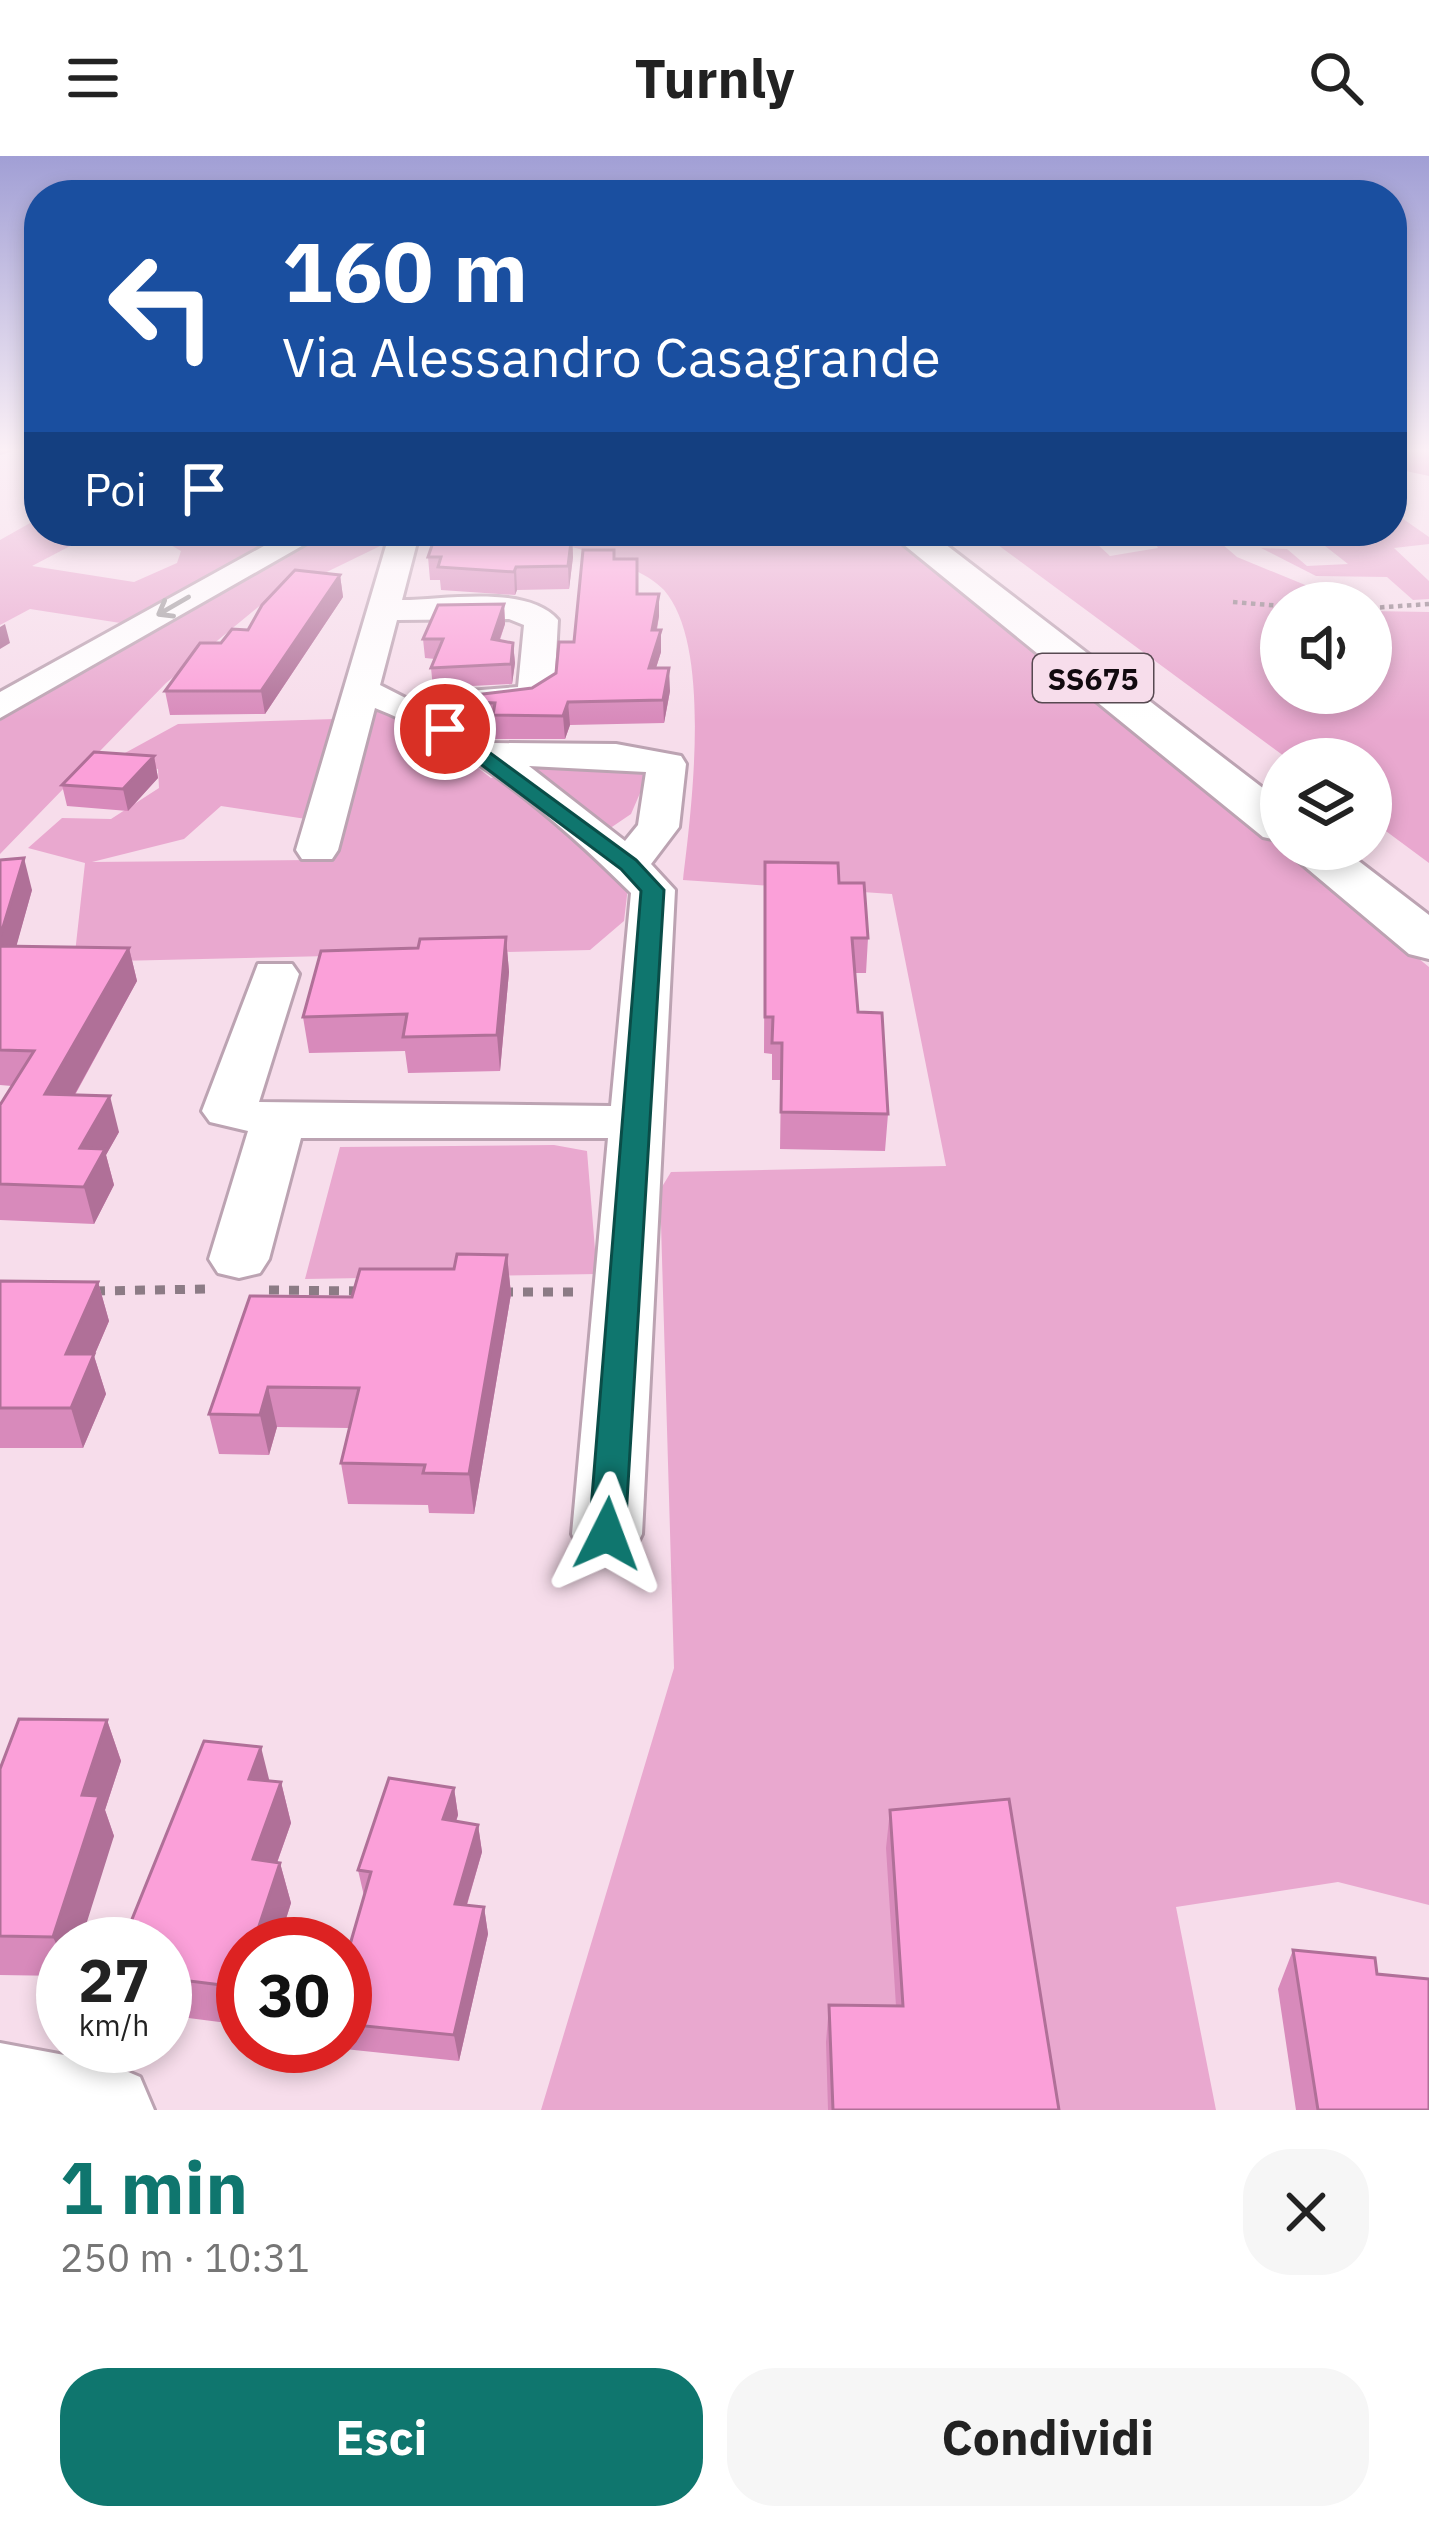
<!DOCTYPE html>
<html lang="it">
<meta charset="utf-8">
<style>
:root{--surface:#fff;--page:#f6f6f6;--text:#222;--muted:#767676;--accent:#0f766e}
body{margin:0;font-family:"IBM Plex Sans",sans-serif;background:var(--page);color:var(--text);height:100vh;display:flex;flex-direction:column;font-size:45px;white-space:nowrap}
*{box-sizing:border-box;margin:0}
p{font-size:39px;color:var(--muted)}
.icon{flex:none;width:66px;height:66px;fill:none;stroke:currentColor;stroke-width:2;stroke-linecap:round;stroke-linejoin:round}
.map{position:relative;height:1954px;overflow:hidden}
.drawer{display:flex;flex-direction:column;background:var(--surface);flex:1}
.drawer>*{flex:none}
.hud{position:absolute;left:24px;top:24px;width:1383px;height:366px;border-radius:48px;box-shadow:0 6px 18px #0003;background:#1a4fa0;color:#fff;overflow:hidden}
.buttons{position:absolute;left:1260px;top:426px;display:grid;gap:24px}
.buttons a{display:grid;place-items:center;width:132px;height:132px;border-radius:50%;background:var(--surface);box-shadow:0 6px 18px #0003;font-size:60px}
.speed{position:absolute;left:36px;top:1761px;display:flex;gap:24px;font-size:60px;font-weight:700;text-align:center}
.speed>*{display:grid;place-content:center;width:156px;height:156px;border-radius:50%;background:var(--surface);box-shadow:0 6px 18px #0003;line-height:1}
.speed small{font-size:30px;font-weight:400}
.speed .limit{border:18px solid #d22;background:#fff;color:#111}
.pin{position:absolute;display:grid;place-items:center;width:102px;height:102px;color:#fff;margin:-51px;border:6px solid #fff;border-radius:50%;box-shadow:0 3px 12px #0007}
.me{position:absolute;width:132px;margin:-66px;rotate:3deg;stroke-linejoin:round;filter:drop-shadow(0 0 9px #0008)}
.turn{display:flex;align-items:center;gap:42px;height:252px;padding:0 60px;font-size:54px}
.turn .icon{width:156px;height:156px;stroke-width:2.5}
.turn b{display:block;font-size:84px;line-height:102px}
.then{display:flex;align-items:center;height:114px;padding:0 60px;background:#0003;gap:24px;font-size:45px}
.round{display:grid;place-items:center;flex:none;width:126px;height:126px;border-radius:48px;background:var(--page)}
.head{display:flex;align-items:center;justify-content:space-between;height:204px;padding:0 60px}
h1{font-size:72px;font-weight:700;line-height:90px;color:var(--accent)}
.button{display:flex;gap:24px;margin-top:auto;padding:24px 60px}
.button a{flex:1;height:138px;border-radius:48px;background:var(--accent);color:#fff;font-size:48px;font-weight:700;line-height:138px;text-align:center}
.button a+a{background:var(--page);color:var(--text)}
header{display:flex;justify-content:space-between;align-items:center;height:156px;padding:0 60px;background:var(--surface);font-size:54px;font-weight:700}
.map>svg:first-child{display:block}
.green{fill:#e9a8cf}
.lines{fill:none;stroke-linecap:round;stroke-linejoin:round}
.minor-casing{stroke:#bca3b2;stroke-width:6}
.highway-casing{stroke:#bca3b2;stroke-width:6}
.path-far1{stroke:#8c7b85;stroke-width:4.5;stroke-dasharray:4.5 4.5;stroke-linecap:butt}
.path{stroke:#8c7b85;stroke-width:9;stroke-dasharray:10 10;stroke-linecap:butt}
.minor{fill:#fff;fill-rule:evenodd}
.highway{fill:#fff;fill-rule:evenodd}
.wall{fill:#d88abb}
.shaded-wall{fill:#b07098}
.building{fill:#fba0d9;stroke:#b07098;stroke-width:3}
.oneway{stroke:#a09d9f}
.route{fill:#0f766e;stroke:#0a4d48;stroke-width:3}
.labels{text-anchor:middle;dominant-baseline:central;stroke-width:12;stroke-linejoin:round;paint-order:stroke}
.shield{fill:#f7ddeb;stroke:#574951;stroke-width:3}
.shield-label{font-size:30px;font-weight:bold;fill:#120a0f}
</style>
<header><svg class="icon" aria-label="menu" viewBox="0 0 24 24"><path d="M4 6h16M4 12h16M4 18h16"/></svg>Turnly<svg class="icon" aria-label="search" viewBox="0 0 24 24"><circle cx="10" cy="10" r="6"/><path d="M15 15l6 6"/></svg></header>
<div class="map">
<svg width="1429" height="1954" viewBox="0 0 1429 1954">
<rect width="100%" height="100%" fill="#f7ddeb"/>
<path class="green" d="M 1392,355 L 1429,381 L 1429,388 L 1394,392 L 1429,425 L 1429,443 L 1413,444 L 1387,421 L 1316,420 L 1261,392 L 1287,393 L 1307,410 L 1348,408 L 1306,375 L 1392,375 Z
M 39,362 L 39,375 L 126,375 L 95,377 L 32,410 L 134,426 L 177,407 L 181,395 L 147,375 L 411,375 L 263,447 L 166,527 L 0,698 L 0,565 L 127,468 L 30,453 L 0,469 L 0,384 Z
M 491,375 L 891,375 L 1429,811 L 1429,1749 L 1338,1726 L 1176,1751 L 1216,1954 L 541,1954 L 674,1512 L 660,1034 L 671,1016 L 946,1010 L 892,738 L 683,724 C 691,656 713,490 664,434 C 636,403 532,378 491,375 Z
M 979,375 L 1083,375 L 1110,400 L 1158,392 L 1149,375 L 1207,375 L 1237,401 L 1349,447 L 1281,447 L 1281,537 L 1371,537 L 1371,455 L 1429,456 L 1429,707 L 1371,664 L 1371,603 L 1288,603 Z
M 369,549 L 427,572 L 491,622 L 533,611 L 650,614 L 631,658 L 581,692 L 628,731 L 624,765 L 590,794 L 74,806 L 85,707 L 28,692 L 62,662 L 111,663 L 159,632 L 158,613 L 114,603 L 178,568 L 335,563 L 306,663 L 221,650 L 184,683 L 92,706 L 312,704 L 332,695 Z
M 554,989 L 587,995 L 597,1118 L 305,1123 L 340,991 Z"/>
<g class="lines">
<g class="minor-casing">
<path id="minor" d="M 291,375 L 328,375 L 0,562 L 0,536 Z
M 376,375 L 406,375 L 416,390 L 402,444 C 445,444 527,428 558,464 L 554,536 C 537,558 469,569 451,546 L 469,535 L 518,531 L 524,469 L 509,463 L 397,464 L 380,529 L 494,587 L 616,588 L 681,600 L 686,608 L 679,671 L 651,708 L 675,734 L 642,1378 L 632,1398 L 607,1406 L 582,1398 L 572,1378 L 608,982 L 301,982 L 269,1103 L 260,1117 L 239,1122 L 218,1117 L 209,1103 L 248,975 L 210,966 L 202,955 L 258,808 L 292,808 L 299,818 L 259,946 L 611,950 L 631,737 C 559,665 470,589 375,552 L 338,694 L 332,703 L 302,703 L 296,694 L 386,390 ZM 529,610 L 646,616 L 638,669 L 625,685 Z
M 0,1887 L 107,1907 L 140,1921 L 154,1954 L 0,1954 Z"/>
</g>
<g class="highway-casing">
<path id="highway" d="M 887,375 L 928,375 L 1281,646 L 1281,685 L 1263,681 Z
M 1284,693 L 1343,693 L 1429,759 L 1429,803 L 1409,798 Z"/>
</g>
<path class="path-far1" d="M 1233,446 L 1281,450
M 1371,452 L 1429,448"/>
<path class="path" d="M 269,1134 L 362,1135
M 95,1135 L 206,1133
M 503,1136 L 578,1136"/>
<use href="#minor" class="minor"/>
<use href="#highway" class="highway"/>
</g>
<path class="wall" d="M 1392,291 L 1429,291 L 1429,320 L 1392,312 Z
M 437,375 L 501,375 L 501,379 L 572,378 L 573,401 L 569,433 L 517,434 L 515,439 L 441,434 L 440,424 L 430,424 L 428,401 Z
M 614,403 L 637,438 L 659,438 L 659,460 L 657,474 L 661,474 L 661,496 L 656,512 L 670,535 L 664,567 L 570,569 L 565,583 L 495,583 L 494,570 L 474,569 L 472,546 L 532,532 L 556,517 L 574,486 Z
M 340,419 L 343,441 L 265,558 L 170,559 L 165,535 L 221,487 L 248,474 Z
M 504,448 L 505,468 L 500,484 L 513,487 L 515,507 L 512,528 L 433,532 L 431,512 L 435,503 L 425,502 L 423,483 Z
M 154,600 L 158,622 L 128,655 L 67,650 L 62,629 Z
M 0,704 L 32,734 L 16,790 L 129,792 L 137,825 L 75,939 L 119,976 L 106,999 L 114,1029 L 94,1068 L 0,1064 L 0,949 L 12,930 L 0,929 Z
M 765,706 L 868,782 L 866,817 L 855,817 L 858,856 L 888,958 L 885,995 L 780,993 L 781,924 L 772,924 L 772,898 L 764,897 Z
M 506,781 L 509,816 L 500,915 L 408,917 L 405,895 L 309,897 L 303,861 L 418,792 Z
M 507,1099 L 511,1138 L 474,1358 L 429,1357 L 428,1349 L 348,1348 L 341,1307 L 349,1272 L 277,1271 L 269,1299 L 219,1298 L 209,1258 L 352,1141 Z
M 0,1125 L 98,1126 L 109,1165 L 94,1200 L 106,1238 L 83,1292 L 0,1292 Z
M 107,1564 L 121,1605 L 105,1654 L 114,1680 L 63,1788 L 63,1820 L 0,1819 L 0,1613 Z
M 270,1625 L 281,1626 L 291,1667 L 277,1707 L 280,1707 L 291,1747 L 278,1788 L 243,1788 L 243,1869 L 165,1859 L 165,1788 Z
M 454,1632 L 458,1659 L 456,1666 L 478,1669 L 482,1696 L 467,1749 L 484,1751 L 488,1778 L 459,1905 L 335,1892 L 335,1890 L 345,1890 L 345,1806 L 364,1740 L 358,1714 Z
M 890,1654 L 1059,1954 L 828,1954 L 826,1886 L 829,1849 L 896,1850 L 886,1692 Z
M 1293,1794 L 1429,1954 L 1296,1954 L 1278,1833 Z"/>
<path class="shaded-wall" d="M 0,291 L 27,291 L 0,299 Z
M 572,378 L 573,401 L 569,433 L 568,410 Z
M 516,411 L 517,434 L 515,439 L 514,416 Z
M 340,419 L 343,441 L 265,558 L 261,535 Z
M 659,438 L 659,460 L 652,496 L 652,474 Z
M 504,448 L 505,468 L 493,502 L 492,483 Z
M 5,468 L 10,487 L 0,493 L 0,471 Z
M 661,474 L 661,496 L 649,534 L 649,512 Z
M 513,487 L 515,507 L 512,528 L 511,508 Z
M 669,512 L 670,535 L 664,567 L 663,544 Z
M 568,546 L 570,569 L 565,583 L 563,560 Z
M 154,600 L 158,622 L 128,655 L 123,633 Z
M 24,702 L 32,734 L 7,824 L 0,800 L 0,781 Z
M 506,781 L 509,816 L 500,915 L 497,879 Z
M 129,792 L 137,825 L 55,974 L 45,938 Z
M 110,940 L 119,976 L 106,999 L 114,1029 L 94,1068 L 84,1031 L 80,992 Z
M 507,1099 L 511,1138 L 474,1358 L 469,1318 Z
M 98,1126 L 109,1165 L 94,1200 L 106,1238 L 83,1292 L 71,1252 L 66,1198 Z
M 268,1231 L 277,1271 L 269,1299 L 260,1259 Z
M 107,1564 L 121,1605 L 105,1654 L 114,1680 L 80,1788 L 63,1788 L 63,1803 L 53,1781 L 82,1639 Z
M 261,1591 L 271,1631 L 249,1623 Z
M 281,1626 L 291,1667 L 264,1743 L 253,1703 Z
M 454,1632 L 458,1659 L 447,1691 L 443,1663 Z
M 478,1669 L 482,1696 L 459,1775 L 455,1748 Z
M 280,1707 L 291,1747 L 278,1788 L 253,1788 Z
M 484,1751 L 488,1778 L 459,1905 L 454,1879 Z
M 243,1816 L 243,1847 L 238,1831 Z"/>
<path class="building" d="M 437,375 L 493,375 L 491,379 L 572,378 L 568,410 L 516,411 L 514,416 L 438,411 L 441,401 L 428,401 Z
M 583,394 L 614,394 L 614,403 L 637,403 L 637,438 L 659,438 L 652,474 L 661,474 L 649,512 L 669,512 L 663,544 L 568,546 L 563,560 L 493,559 L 495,547 L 472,546 L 475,539 L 532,532 L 556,517 L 559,486 L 574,486 Z
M 295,414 L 340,419 L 261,535 L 165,535 L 200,487 L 221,487 L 232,473 L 248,474 L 262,449 Z
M 504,448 L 492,483 L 513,487 L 511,508 L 431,512 L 443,483 L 423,483 L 438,449 Z
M 94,596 L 154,600 L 123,633 L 62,629 Z
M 24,702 L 0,781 L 0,704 Z
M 765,706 L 838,707 L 839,727 L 864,727 L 868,782 L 852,782 L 858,856 L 882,857 L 888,958 L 781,956 L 782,887 L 772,887 L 773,861 L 765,861 Z
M 506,781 L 497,879 L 403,881 L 407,858 L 303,861 L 321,795 L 418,792 L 420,783 Z
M 0,790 L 129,792 L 45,938 L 110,940 L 80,992 L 105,993 L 84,1031 L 0,1028 L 0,949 L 34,895 L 0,894 Z
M 457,1098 L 507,1099 L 469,1318 L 423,1317 L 425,1309 L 341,1307 L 359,1232 L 268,1231 L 260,1259 L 209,1258 L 250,1140 L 352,1141 L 360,1113 L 454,1113 Z
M 0,1125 L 98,1126 L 66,1198 L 94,1198 L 71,1252 L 0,1252 Z
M 19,1563 L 107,1564 L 82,1639 L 99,1640 L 53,1781 L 0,1780 L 0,1613 Z
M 204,1585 L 261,1591 L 249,1623 L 281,1626 L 253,1703 L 280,1707 L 253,1788 L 243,1788 L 243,1816 L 238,1831 L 165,1822 L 165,1788 L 122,1788 Z
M 389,1622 L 454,1632 L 443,1663 L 478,1669 L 455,1748 L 484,1751 L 454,1879 L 345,1868 L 345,1806 L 371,1716 L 358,1714 Z
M 1009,1643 L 1059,1954 L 833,1954 L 829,1849 L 903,1850 L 890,1654 Z
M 1293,1794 L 1375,1802 L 1377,1818 L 1429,1823 L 1429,1954 L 1318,1954 Z"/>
<defs><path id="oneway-shaft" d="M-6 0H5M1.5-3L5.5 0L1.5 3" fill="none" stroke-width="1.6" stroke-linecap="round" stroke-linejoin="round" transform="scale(3)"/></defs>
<use class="oneway" href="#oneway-shaft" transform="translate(173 450) rotate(150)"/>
<linearGradient id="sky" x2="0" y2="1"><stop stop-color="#a19fd5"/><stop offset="0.52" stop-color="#fbf0f6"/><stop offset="1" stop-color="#fbf0f6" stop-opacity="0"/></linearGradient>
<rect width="1429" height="565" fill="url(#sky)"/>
<path class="route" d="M 439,569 L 452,569 L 636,704 L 664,734 L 625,1378 L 620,1388 L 595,1388 L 589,1378 L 641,735 L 621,713 L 439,577 Z"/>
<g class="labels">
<rect class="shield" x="1033" y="498" width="120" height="48" rx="9"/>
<g class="shield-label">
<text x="1093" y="522">SS675</text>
</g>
</g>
</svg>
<div class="buttons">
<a><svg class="icon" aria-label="sound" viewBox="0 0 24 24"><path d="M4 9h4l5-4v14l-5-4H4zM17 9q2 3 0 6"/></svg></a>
<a><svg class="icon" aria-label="layers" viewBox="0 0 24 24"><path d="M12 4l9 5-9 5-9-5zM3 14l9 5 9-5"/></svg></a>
</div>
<div class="speed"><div>27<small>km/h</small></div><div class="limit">30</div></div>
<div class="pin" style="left:445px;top:573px;background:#d93025"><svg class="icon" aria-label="arrive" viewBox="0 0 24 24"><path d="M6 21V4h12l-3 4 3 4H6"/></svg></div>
<svg class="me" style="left:607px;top:1378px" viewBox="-20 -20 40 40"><path d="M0-17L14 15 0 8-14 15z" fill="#0f766e" stroke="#fff" stroke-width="4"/></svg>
<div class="hud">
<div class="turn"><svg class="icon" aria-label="left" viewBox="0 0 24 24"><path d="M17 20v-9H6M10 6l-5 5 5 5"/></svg><div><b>160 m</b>Via Alessandro Casagrande</div></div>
<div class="then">Poi<svg class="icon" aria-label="arrive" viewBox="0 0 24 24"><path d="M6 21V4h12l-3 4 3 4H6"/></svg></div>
</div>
</div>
<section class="drawer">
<div class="head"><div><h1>1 min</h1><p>250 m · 10:31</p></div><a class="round"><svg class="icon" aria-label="close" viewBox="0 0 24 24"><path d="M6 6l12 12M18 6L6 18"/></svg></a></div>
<div class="button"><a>Esci</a><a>Condividi</a></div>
</section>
